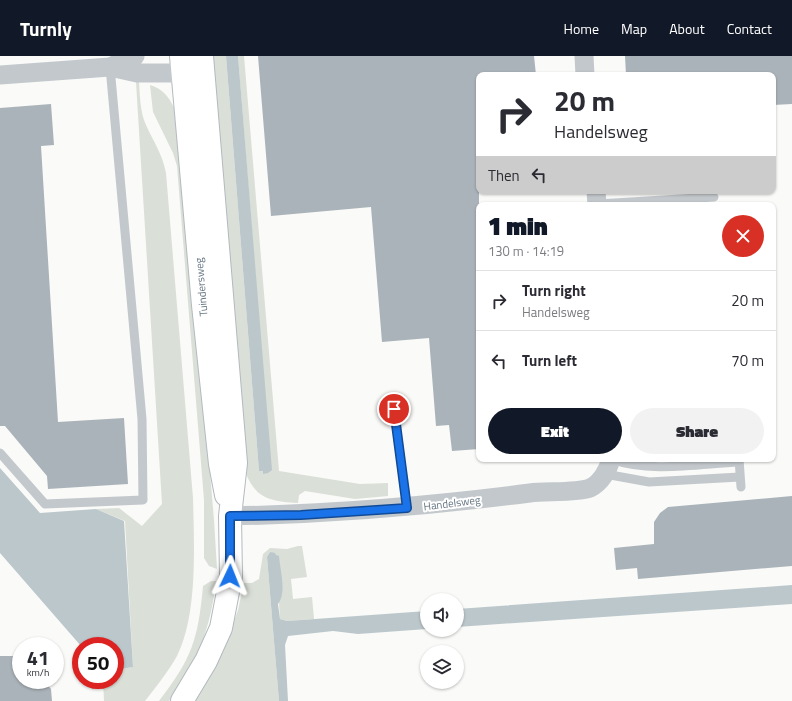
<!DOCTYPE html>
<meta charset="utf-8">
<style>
:root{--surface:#fff;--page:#f2f2f3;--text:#2b2b33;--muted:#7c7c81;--line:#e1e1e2;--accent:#111827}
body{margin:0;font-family:"Titillium Web",sans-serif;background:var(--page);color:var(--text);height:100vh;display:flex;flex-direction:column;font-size:15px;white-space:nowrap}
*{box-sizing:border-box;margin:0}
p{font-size:13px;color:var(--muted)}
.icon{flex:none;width:22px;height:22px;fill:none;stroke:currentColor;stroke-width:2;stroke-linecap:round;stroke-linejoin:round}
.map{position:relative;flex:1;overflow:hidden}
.panel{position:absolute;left:476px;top:146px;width:300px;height:260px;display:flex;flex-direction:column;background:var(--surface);border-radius:8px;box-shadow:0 1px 3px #0004}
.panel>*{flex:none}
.top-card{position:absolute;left:476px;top:16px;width:300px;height:122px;border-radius:8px;box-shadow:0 1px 3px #0004;background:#fff;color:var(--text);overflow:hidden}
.tools{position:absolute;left:420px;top:537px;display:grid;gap:8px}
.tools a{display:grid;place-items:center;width:44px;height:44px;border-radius:50%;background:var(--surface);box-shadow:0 1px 3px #0004;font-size:20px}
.speed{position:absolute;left:12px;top:581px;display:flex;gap:8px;font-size:20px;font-weight:700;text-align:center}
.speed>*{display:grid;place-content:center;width:52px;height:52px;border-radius:50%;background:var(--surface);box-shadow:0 1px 3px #0004;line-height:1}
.speed small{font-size:10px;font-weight:400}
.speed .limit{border:6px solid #d22;background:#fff;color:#111}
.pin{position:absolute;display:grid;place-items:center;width:34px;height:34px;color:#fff;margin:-17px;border:2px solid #fff;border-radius:50%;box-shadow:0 1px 4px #0007}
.me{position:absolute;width:44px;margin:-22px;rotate:2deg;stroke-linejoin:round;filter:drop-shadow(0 0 3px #0008)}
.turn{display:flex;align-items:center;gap:14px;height:84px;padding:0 12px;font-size:18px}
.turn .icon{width:52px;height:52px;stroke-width:2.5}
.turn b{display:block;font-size:28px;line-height:34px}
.then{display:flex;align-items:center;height:38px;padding:0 12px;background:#0003;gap:8px;font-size:15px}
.round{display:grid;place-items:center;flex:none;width:42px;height:42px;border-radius:21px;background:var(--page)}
.head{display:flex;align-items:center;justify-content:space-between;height:68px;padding:0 12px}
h1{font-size:24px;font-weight:800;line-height:30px;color:var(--accent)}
.button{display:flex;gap:8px;margin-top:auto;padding:8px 12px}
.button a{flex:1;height:46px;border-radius:24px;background:var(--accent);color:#fff;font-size:16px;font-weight:800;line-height:46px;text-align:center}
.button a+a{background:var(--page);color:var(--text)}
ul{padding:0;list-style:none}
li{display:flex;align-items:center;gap:12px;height:60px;padding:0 12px;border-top:1px solid var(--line)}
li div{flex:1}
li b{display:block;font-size:15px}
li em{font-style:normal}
header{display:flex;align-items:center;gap:24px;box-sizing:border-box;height:56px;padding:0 20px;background:var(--accent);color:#fff}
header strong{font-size:19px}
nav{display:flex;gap:22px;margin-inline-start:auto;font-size:14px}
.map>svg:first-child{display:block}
.green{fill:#dadfd7}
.water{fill:#bbc7cb}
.building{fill:#aab3b9}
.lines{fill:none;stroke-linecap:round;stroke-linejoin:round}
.secondary-casing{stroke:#b3babf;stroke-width:24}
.lane{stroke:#c3c8cc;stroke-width:9}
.street{stroke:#c3c8cc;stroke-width:19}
.secondary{stroke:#fff;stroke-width:22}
.route-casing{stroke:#114b97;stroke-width:10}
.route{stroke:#1a73e8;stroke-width:7}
.labels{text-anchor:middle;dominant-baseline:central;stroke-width:4;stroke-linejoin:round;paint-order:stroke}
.street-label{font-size:11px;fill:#657683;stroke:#fff}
</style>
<header>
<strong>Turnly</strong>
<nav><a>Home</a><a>Map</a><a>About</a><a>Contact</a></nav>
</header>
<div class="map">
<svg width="792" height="645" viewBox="0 0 792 645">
<rect width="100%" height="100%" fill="#fafaf8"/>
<path class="green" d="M 209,0 L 226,0 L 259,415 L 263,415 L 263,418 L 271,414 L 238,0 L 244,0 L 279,415 L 360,428 L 388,427 L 388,440 L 355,443 L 305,435 L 299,439 L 298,447 C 266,445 253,441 243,409 Z
M 136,26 L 139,26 C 140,40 140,56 146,69 C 154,87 162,97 166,117 L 193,442 C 194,489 198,558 177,600 C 168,616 156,631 145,645 L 104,645 L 103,624 L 115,624 L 115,614 L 133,611 L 125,465 L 96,453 L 119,452 L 142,470 L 162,448 Z
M 150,29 C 170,35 175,53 181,71 L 214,464 L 217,513 L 209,510 L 204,502 L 204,444 L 177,110 L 173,97 L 153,56 Z
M 298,490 L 302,490 L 307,521 L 291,523 L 293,543 L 312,541 L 314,563 L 287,565 L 280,563 L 276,499 L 270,496 L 267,501 L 279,645 L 195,645 L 223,596 L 238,554 L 244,527 L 252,527 L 259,523 L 263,498 L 270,492 L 287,493 Z
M 211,525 L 216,525 C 213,553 206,580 194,606 C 188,619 177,632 169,645 L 159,645 C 192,602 198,584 203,530 Z"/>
<path class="water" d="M 226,0 L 238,0 L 272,414 L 268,417 L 263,418 L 263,415 L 259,415 Z
M 0,412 L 40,457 L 96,453 L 124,465 L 133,611 L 115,614 L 115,590 L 81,590 L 0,497 Z
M 270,496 L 275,497 L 276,499 L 279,500 C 280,514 287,536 278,548 L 280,563 L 287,565 L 427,555 L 427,573 L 358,578 L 333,575 L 288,580 L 285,589 L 288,645 L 279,645 L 267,501 Z
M 792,529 L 792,548 L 457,571 L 457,553 Z"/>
<path class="building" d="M 258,0 L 534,0 L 536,19 L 479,19 L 479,393 L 452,395 L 449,369 L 436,370 L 429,282 L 382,286 L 371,151 L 271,160 Z
M 625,0 L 792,0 L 792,48 L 773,49 L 773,19 L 626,19 Z
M 51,48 L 54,89 L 41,90 L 58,366 L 124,362 L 128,428 L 48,433 L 47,420 L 5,370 L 0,370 L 0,52 Z
M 792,440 L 792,510 L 638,523 L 637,512 L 616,514 L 614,492 L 654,488 L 654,466 L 660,457 L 668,451 Z
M 0,600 L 21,600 L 21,624 L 43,624 L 51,633 L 52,645 L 0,645 Z"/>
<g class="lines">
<g class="secondary-casing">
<path id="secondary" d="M 181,0 L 203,249 L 220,408 L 226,439
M 182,645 L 206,605 L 221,572 L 231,520 L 230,460 L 236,407 L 202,0"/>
</g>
<path class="lane" d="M 597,148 L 714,141
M 394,353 L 407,452
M 0,397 L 45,448 L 143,444 L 142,363 L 110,11
M 611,403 C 650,417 698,408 739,406
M 739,403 L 741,431
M 605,418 L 649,426 L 740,421"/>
<path class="street" d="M 584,0 L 585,19
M 110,11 L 135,0
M 0,19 L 110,11 L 137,17 L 182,17 L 194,7
M 596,135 L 597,149
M 230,460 C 331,458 429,450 530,437 C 544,435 578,437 590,432 C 601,427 608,414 611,403"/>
<use href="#secondary" class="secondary"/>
</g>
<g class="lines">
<g class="route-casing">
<path id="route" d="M 230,520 L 230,460 L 301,459 L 407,452 L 394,353"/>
</g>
<use href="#route" class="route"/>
</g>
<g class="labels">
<g class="street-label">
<text transform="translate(201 231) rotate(-95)">Tuindersweg</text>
<text transform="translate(452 447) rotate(-7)">Handelsweg</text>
</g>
</g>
</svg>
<div class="tools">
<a><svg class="icon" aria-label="sound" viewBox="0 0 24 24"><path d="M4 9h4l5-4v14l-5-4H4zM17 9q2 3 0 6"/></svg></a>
<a><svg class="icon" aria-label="layers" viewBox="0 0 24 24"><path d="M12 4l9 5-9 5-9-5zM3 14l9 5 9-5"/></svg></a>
</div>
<div class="speed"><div>41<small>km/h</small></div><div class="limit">50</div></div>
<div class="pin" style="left:394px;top:353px;background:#d93025"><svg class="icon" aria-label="arrive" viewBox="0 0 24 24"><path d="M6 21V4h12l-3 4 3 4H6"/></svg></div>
<svg class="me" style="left:230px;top:520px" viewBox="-20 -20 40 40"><path d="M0-17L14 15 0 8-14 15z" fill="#1a73e8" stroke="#fff" stroke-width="4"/></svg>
<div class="top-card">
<div class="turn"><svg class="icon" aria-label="right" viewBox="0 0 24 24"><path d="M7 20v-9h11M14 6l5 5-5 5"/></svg><div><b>20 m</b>Handelsweg</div></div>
<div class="then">Then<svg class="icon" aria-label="left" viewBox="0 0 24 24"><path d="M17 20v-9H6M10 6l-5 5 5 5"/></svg></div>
</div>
<section class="panel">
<div class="head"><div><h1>1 min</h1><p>130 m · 14:19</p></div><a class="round" style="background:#d93025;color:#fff"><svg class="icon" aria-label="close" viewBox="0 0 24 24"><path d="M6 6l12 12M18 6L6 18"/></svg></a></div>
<ul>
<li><svg class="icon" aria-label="right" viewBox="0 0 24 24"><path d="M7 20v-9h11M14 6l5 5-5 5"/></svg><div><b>Turn right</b><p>Handelsweg</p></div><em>20 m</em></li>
<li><svg class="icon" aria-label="left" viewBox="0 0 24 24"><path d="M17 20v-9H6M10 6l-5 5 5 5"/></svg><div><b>Turn left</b></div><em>70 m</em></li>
</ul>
<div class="button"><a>Exit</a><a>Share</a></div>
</section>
</div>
